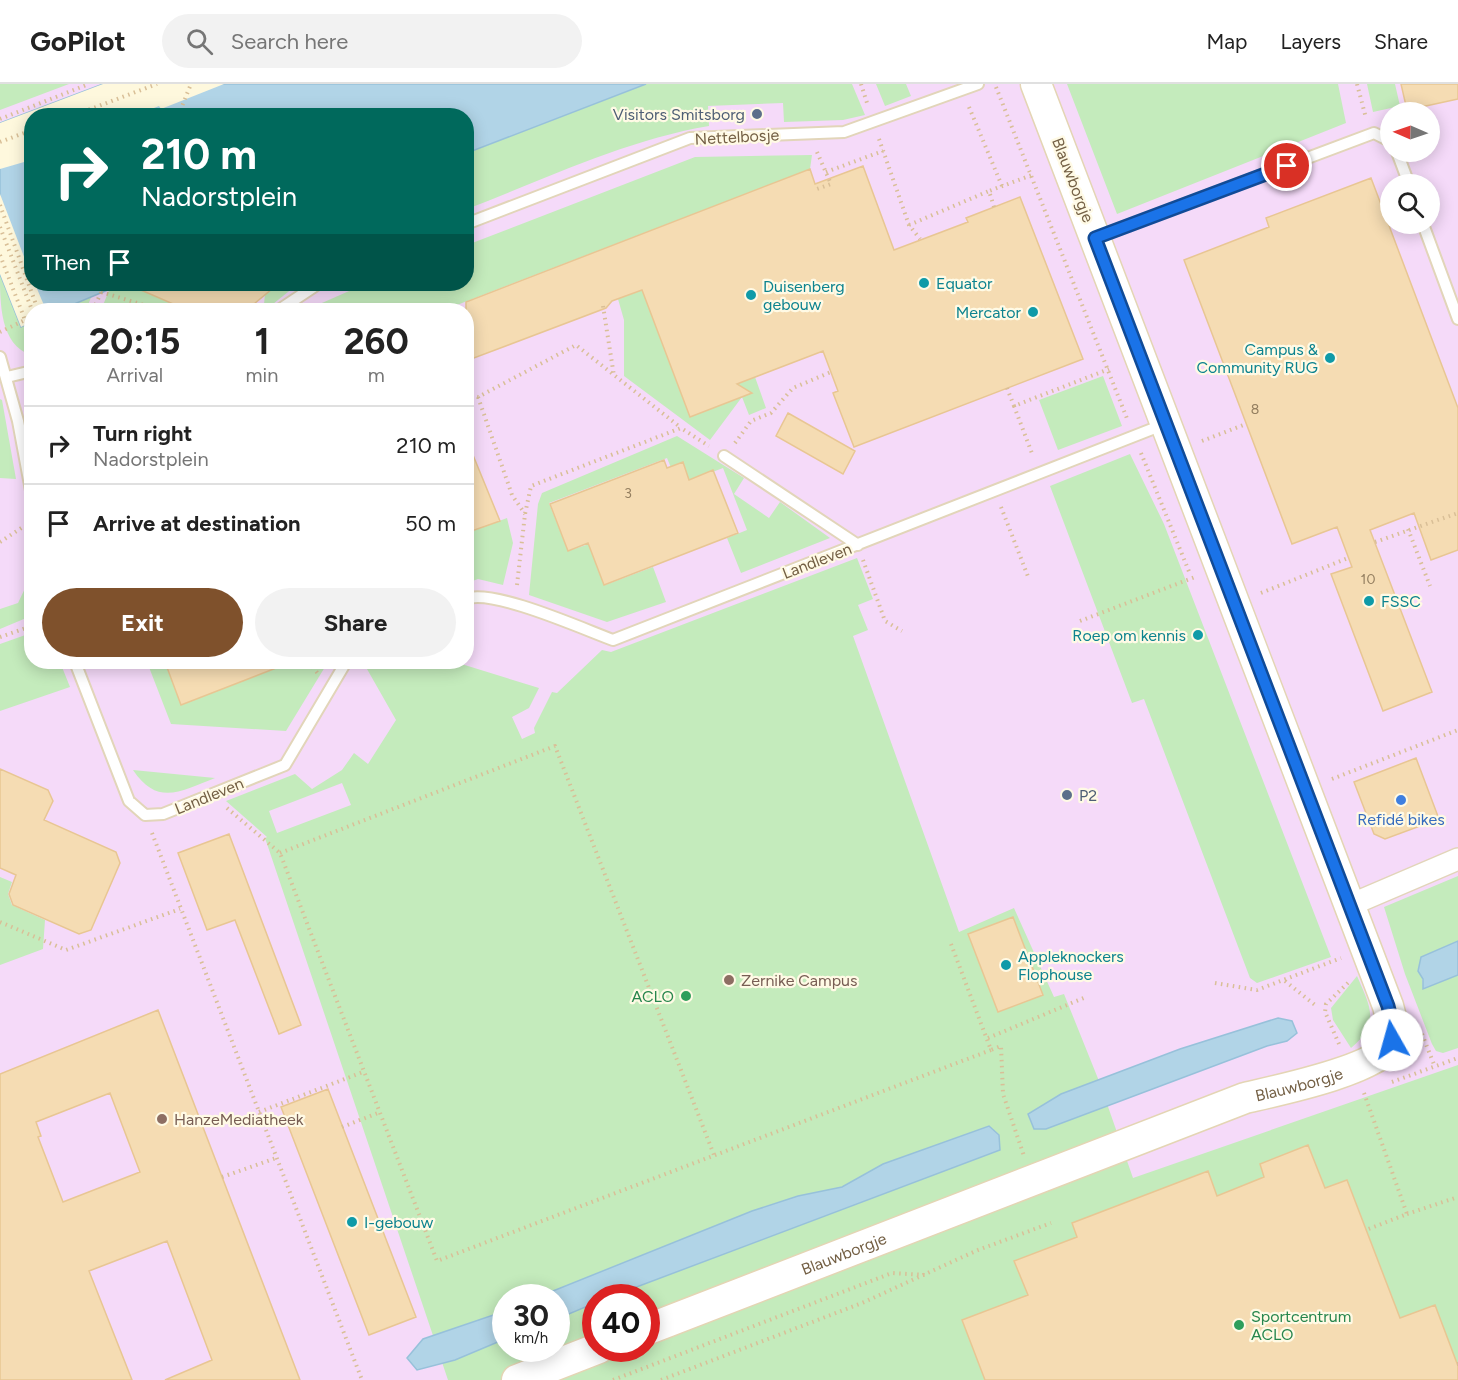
<!DOCTYPE html>
<meta charset="utf-8">
<style>
:root{--surface:#fff;--page:#f2f2f2;--text:#222;--muted:#767676;--line:#e0e0e0;--accent:#7f512c}
body{margin:0;font-family:Figtree,sans-serif;background:var(--page);color:var(--text);height:100vh;display:flex;flex-direction:column;font-size:22px;white-space:nowrap}
*{box-sizing:border-box;margin:0}
p{font-size:20px;color:var(--muted)}
.icon{flex:none;width:33px;height:33px;fill:none;stroke:currentColor;stroke-width:2;stroke-linecap:round;stroke-linejoin:round}
.map{position:relative;flex:1;overflow:hidden}
.drawer{position:absolute;left:24px;top:219px;width:450px;height:366px;display:flex;flex-direction:column;background:var(--surface);border-radius:24px;box-shadow:0 3px 15px #0003}
.drawer>*{flex:none}
.hud{position:absolute;left:24px;top:24px;width:450px;height:183px;border-radius:24px;box-shadow:0 3px 15px #0003;background:#00695c;color:#fff;overflow:hidden}
.needle{width:39px;rotate:272deg}
.buttons{position:absolute;left:1380px;top:18px;display:grid;gap:12px}
.buttons a{display:grid;place-items:center;width:60px;height:60px;border-radius:50%;background:var(--surface);box-shadow:0 3px 15px #0003;font-size:30px}
.speed{position:absolute;left:492px;top:1200px;display:flex;gap:12px;font-size:30px;font-weight:700;text-align:center}
.speed>*{display:grid;place-content:center;width:78px;height:78px;border-radius:50%;background:var(--surface);box-shadow:0 3px 15px #0003;line-height:1}
.speed small{font-size:15px;font-weight:400}
.speed .limit{border:9px solid #d22;background:#fff;color:#111}
.pin{position:absolute;display:grid;place-items:center;width:51px;height:51px;color:#fff;margin:-26px;border:3px solid #fff;border-radius:50%;box-shadow:0 2px 6px #0007}
.me{position:absolute;width:66px;margin:-33px;rotate:353deg;stroke-linejoin:round;filter:drop-shadow(0 0 4px #0008)}
.turn{display:flex;align-items:center;gap:21px;height:126px;padding:0 18px;font-size:27px}
.turn .icon{width:78px;height:78px;stroke-width:2.5}
.turn b{display:block;font-size:42px;line-height:51px}
.then{display:flex;align-items:center;height:57px;padding:0 18px;background:#0003;gap:12px;font-size:22px}
.eta{display:flex;justify-content:space-evenly;align-items:center;height:102px;text-align:center}
.eta b{font-size:36px;font-weight:700;line-height:42px}
.primary-button{display:flex;gap:12px;margin-top:auto;padding:12px 18px}
.primary-button a{flex:1;height:69px;border-radius:36px;background:var(--accent);color:#fff;font-size:24px;font-weight:700;line-height:69px;text-align:center}
.primary-button a+a{background:var(--page);color:var(--text)}
ul{padding:0;list-style:none}
li{display:flex;align-items:center;gap:18px;height:78px;padding:0 18px;border-top:2px solid var(--line)}
li div{flex:1}
li b{display:block;font-size:22px}
li em{font-style:normal}
header{display:flex;align-items:center;gap:36px;box-sizing:border-box;height:84px;padding:0 30px;background:var(--surface);border-bottom:2px solid var(--line)}
header strong{font-size:28px}
nav{display:flex;gap:33px;margin-inline-start:auto;font-size:21px}
.search{width:420px;height:54px;background:var(--page);display:flex;align-items:center;gap:15px;box-sizing:border-box;padding:0 21px;border-radius:33px;color:var(--muted);font-size:22px}
.map>svg:first-child{display:block}
.education{fill:#f5daf9;fill-rule:evenodd}
.green{fill:#c4ebbc;fill-rule:evenodd}
.water{fill:#b1d4e7;stroke:#97c1da;stroke-width:1.5}
.pier{fill:#fef8dd}
.building{fill:#f5dcb3;stroke:#e8c693;stroke-width:1.5;fill-rule:evenodd}
.lines{fill:none;stroke-linecap:round;stroke-linejoin:round}
.lane-casing{stroke:#e2d5b9;stroke-width:14}
.street-casing{stroke:#e2d5b9;stroke-width:24}
.secondary-casing{stroke:#e4d5b4;stroke-width:33}
.path{stroke:#d9bf97;stroke-width:4;stroke-dasharray:1.5 4.5;stroke-linecap:butt}
.lane{stroke:#fff;stroke-width:10}
.street{stroke:#fff;stroke-width:21}
.secondary{stroke:#fff;stroke-width:30}
.route-casing{stroke:#114b97;stroke-width:15}
.route{stroke:#1a73e8;stroke-width:10}
.service-dot{fill:#5c6f8a;stroke:#fffae5;stroke-width:2}
.culture-dot{fill:#0f9aa8;stroke:#fffae5;stroke-width:2}
.shop-dot{fill:#3f7fe0;stroke:#fffae5;stroke-width:2}
.education-dot{fill:#8d6e63;stroke:#fffae5;stroke-width:2}
.leisure-dot{fill:#2e9e5b;stroke:#fffae5;stroke-width:2}
.labels{text-anchor:middle;dominant-baseline:central;stroke-width:4.5;stroke-linejoin:round;paint-order:stroke}
.number-label{font-size:14px;fill:#947f60}
.service-label{font-size:16px;fill:#4e5e75;stroke:#fffae5;text-anchor:end}
.street-label{font-size:16px;fill:#746045;stroke:#fffae5}
.culture-label{font-size:16px;fill:#0d838f;stroke:#fffae5;text-anchor:start}
.shop-label{font-size:16px;fill:#366cbe;stroke:#fffae5}
.education-label{font-size:16px;fill:#785e54;stroke:#fffae5;text-anchor:start}
.leisure-label{font-size:16px;fill:#27864d;stroke:#fffae5;text-anchor:end}
</style>
<header>
<strong>GoPilot</strong>
<div class="search"><svg class="icon" aria-label="search" viewBox="0 0 24 24"><circle cx="10" cy="10" r="6"/><path d="M15 15l6 6"/></svg>Search here</div>
<nav><a>Map</a><a>Layers</a><a>Share</a></nav>
</header>
<div class="map">
<svg width="1458" height="1296" viewBox="0 0 1458 1296">
<rect width="100%" height="100%" fill="#fef8dd"/>
<path class="education" d="M 0,0 L 1458,0 L 1458,1296 L 0,1296 ZM 1390,28 L 1430,28 L 1430,68 L 1390,68 ZM 32,32 L 466,32 L 466,200 L 32,200 ZM 1390,100 L 1430,100 L 1430,140 L 1390,140 ZM 32,226 L 466,226 L 466,578 L 32,578 ZM 506,1214 L 556,1214 L 556,1264 L 506,1264 ZM 596,1214 L 646,1214 L 646,1264 L 596,1264 Z"/>
<path class="green" d="M 0,0 L 69,0 L 0,26 Z
M 646,0 L 852,0 L 865,31 L 843,36 L 784,38 L 783,19 L 708,22 L 709,42 C 626,56 545,95 467,125 L 467,69 Z
M 876,0 L 906,0 L 911,12 L 885,22 Z
M 1067,0 L 1338,0 L 1346,39 L 1117,130 Z
M 1367,0 L 1395,0 L 1400,22 L 1373,28 Z
M 812,71 L 810,85 L 444,226 L 306,226 L 365,200 L 466,200 L 467,161 L 695,73 Z
M 0,190 L 21,242 L 31,238 L 31,271 C 0,261 0,219 0,190 Z
M 123,200 L 127,200 L 187,226 L 101,226 L 110,204 Z
M 266,200 L 298,200 L 268,224 L 264,220 Z
M 642,206 L 690,332 L 742,312 L 737,300 L 755,293 L 766,324 L 749,331 L 742,313 L 710,356 L 624,292 L 624,236 L 618,215 Z
M 92,211 L 86,226 L 60,226 Z
M 1103,292 L 1122,342 L 1058,366 L 1039,316 Z
M 0,315 L 2,316 L 16,395 L 0,394 Z
M 677,352 L 744,394 L 734,410 L 769,434 L 780,418 L 830,454 L 741,489 L 727,454 L 747,446 L 723,384 L 678,401 L 667,374 L 549,419 L 568,467 L 589,460 L 605,501 L 653,483 L 666,518 L 607,538 L 529,511 L 538,420 L 542,409 Z
M 1130,370 L 1164,440 L 1331,873 L 1257,899 L 1250,894 L 1144,615 L 1132,619 L 1050,402 Z
M 507,434 L 513,459 L 503,501 L 478,495 L 467,499 L 467,449 Z
M 857,474 L 873,515 L 858,521 L 868,546 L 853,552 L 959,848 L 1014,824 L 1054,913 L 1064,910 L 1099,997 L 1133,1094 L 1458,981 L 1458,1296 L 448,1296 L 265,754 L 267,753 L 226,717 L 295,690 L 312,705 L 342,686 L 354,669 L 368,680 L 396,636 L 363,578 L 455,578 L 539,604 L 529,624 L 512,633 L 522,655 L 535,649 L 534,644 L 552,608 L 557,609 L 602,566 L 611,568 ZM 342,699 L 351,721 L 277,749 L 269,727 ZM 506,1214 L 556,1214 L 556,1264 L 506,1264 ZM 596,1214 L 646,1214 L 646,1264 L 596,1264 Z
M 30,494 L 31,532 L 0,545 L 0,525 L 18,519 Z
M 31,549 L 32,578 L 60,578 L 70,603 L 0,627 L 0,560 Z
M 147,578 L 165,578 L 181,621 L 265,588 L 261,578 L 328,578 L 286,647 L 171,640 Z
M 133,686 L 215,694 C 181,707 158,723 133,686 Z
M 1458,792 L 1458,857 L 1421,873 L 1423,905 L 1458,891 L 1458,964 L 1443,969 L 1436,967 L 1432,960 L 1405,890 L 1384,823 Z
M 0,793 L 12,798 L 8,810 L 12,821 L 45,836 L 43,865 L 0,881 Z
M 1357,892 C 1370,922 1381,939 1351,964 L 1333,936 L 1331,924 Z"/>
<path class="water" d="M 103,0 L 646,0 L 467,69 L 466,32 L 32,32 L 32,200 L 122,200 L 60,226 L 32,226 L 31,238 L 21,243 L 0,190 L 0,39 Z
M 1458,857 L 1458,891 L 1423,905 L 1423,895 L 1418,887 L 1421,873 Z
M 1278,934 L 1292,937 L 1297,949 L 1287,957 L 1267,962 L 1046,1045 L 1034,1045 L 1028,1030 L 1061,1010 L 1180,965 Z
M 989,1042 L 999,1051 L 1000,1066 L 610,1213 L 596,1214 L 595,1219 L 557,1235 L 556,1214 L 538,1213 L 752,1127 L 798,1112 L 842,1103 L 883,1080 Z
M 505,1227 L 505,1255 L 455,1276 L 417,1286 L 407,1274 L 423,1255 Z"/>
<path class="pier" d="M 103,0 L 224,0 L 161,25 L 159,22 L 136,31 L 32,32 L 31,76 L 0,85 L 0,39 Z
M 0,110 L 31,191 L 32,200 L 35,200 L 46,226 L 32,226 L 31,238 L 21,243 L 0,190 Z"/>
<path class="building" d="M 1401,0 L 1458,0 L 1458,15 L 1407,26 Z
M 863,82 L 894,166 L 968,138 L 966,134 L 1020,113 L 1083,275 L 854,363 L 833,309 L 838,307 L 823,267 L 737,300 L 752,309 L 690,333 L 642,206 L 612,217 L 606,224 L 466,277 L 466,218 L 810,85 L 815,100 Z
M 1371,94 L 1458,324 L 1458,466 L 1431,476 L 1414,429 L 1370,446 L 1432,608 L 1383,627 L 1331,490 L 1352,483 L 1337,443 L 1292,460 L 1184,176 L 1269,143 L 1266,134 Z
M 127,200 L 278,200 L 254,220 L 254,226 L 187,226 Z
M 788,329 L 855,367 L 843,390 L 776,352 Z
M 466,354 L 500,437 L 466,449 Z
M 664,376 L 667,384 L 683,378 L 689,396 L 713,386 L 738,449 L 604,501 L 588,459 L 568,467 L 550,420 Z
M 165,578 L 289,578 L 289,579 L 181,621 Z
M 1416,674 L 1439,735 L 1385,755 L 1374,750 L 1354,698 Z
M 0,685 L 48,706 L 53,717 L 44,736 L 116,768 L 120,779 L 91,846 L 79,850 L 13,821 L 9,810 L 16,791 L 0,784 Z
M 229,750 L 301,941 L 279,950 L 235,836 L 207,846 L 178,769 Z
M 1013,833 L 1043,911 L 998,928 L 968,850 Z
M 158,926 L 300,1296 L 165,1296 L 212,1276 L 167,1157 L 89,1187 L 132,1296 L 0,1296 L 0,990 ZM 110,1009 L 140,1088 L 63,1118 L 38,1053 L 41,1052 L 36,1038 Z
M 328,1005 L 416,1233 L 369,1251 L 281,1023 Z
M 1308,1061 L 1325,1104 L 1347,1096 L 1400,1234 L 1435,1221 L 1458,1282 L 1458,1296 L 985,1296 L 962,1236 L 1028,1211 L 1014,1177 L 1077,1153 L 1072,1139 L 1208,1087 L 1217,1112 L 1264,1093 L 1260,1080 Z"/>
<g class="lines">
<g class="lane-casing">
<path id="lane" d="M 1397,68 L 1409,100
M 466,140 L 690,54 L 844,48 L 978,0
M 1423,140 L 1458,235
M 1097,153 L 1374,49 L 1390,57
M 279,226 L 318,200
M 0,273 L 18,337 L 32,412
M 7,293 L 32,287
M 724,372 L 858,461
M 466,515 C 492,504 583,545 613,556 L 1165,340
M 75,578 L 129,717 L 145,731 L 163,730 L 285,681 L 346,578"/>
</g>
<g class="street-casing">
<path id="street" d="M 1348,822 L 1458,775"/>
</g>
<g class="secondary-casing">
<g id="secondary">
<path id="s1" d="M 646,1246 L 1245,1014 C 1275,1007 1378,986 1391,959 C 1396,947 1391,934 1388,922 L 1036,0"/>
<path d="M 517,1296 L 599,1264"/>
</g>
</g>
<path class="path" d="M 861,0 L 868,22
M 1357,0 L 1366,34
M 996,3 L 1128,337
M 969,23 L 1002,102
M 72,32 L 157,0
M 178,32 L 191,0
M 0,35 L 89,0
M 879,55 L 909,141 L 920,155
M 0,58 L 32,46
M 817,68 L 831,100 L 817,105
M 826,88 L 883,67
M 0,121 L 38,226
M 994,123 L 989,107 L 1032,91
M 909,141 L 989,107
M 0,143 L 32,226
M 0,171 L 25,236 L 0,248
M 101,208 L 160,226
M 603,222 L 614,292
M 93,226 L 105,200
M 1007,304 L 1014,322 L 1109,285
M 466,308 L 478,313 L 576,261 L 680,343
M 478,313 L 512,411 L 525,430
M 1014,322 L 1033,372
M 1202,357 L 1246,340
M 735,359 L 751,337 L 771,329 L 793,304 L 831,288
M 1141,369 L 1190,490
M 1001,423 L 1029,495
M 1408,445 L 1430,502
M 0,458 L 32,437
M 1375,458 L 1458,429
M 863,476 L 885,537 L 902,547
M 517,501 L 525,430 L 531,402 L 681,344 L 709,362
M 1261,509 L 1348,474
M 1080,537 L 1195,493
M 0,553 L 32,542
M 309,578 L 319,591
M 1332,695 L 1458,646
M 227,724 L 280,769 L 437,1177 L 991,966
M 152,749 L 362,1296
M 280,769 L 555,662 L 714,1071
M 0,838 L 66,866 L 180,825
M 951,860 L 991,966 L 1001,962 L 1003,1010 L 1024,1072
M 1285,897 L 1315,921
M 1215,899 L 1257,906 L 1341,874
M 1422,950 L 1435,983
M 988,954 L 1086,913
M 1339,960 L 1325,928 L 1326,920 L 1350,897
M 1392,998 L 1458,974
M 1364,1009 L 1407,1130 L 1366,1146
M 259,1028 L 363,988
M 342,1043 L 378,1029
M 222,1093 L 276,1074
M 1407,1130 L 1458,1113
M 1457,1280 L 1458,1280
M 613,1296 L 892,1189 L 925,1191
M 661,1296 L 862,1219 L 978,1166 L 1051,1139"/>
<use href="#lane" class="lane"/>
<use href="#street" class="street"/>
<use href="#secondary" class="secondary"/>
</g>
<g class="lines">
<g class="route-casing">
<path id="route" d="M 1287,82 L 1095,154 L 1388,922 L 1394,947 L 1392,956"/>
</g>
<use href="#route" class="route"/>
</g>
<g class="service-dot">
<circle cx="757" cy="30" r="6"/>
<circle cx="1067" cy="711" r="6"/>
</g>
<g class="culture-dot">
<circle cx="924" cy="199" r="6"/>
<circle cx="751" cy="211" r="6"/>
<circle cx="1033" cy="228" r="6"/>
<circle cx="1330" cy="274" r="6"/>
<circle cx="1369" cy="517" r="6"/>
<circle cx="1198" cy="551" r="6"/>
<circle cx="1006" cy="881" r="6"/>
<circle cx="352" cy="1138" r="6"/>
</g>
<circle class="shop-dot" cx="1401" cy="716" r="6"/>
<g class="education-dot">
<circle cx="729" cy="896" r="6"/>
<circle cx="162" cy="1035" r="6"/>
</g>
<g class="leisure-dot">
<circle cx="686" cy="912" r="6"/>
<circle cx="1239" cy="1241" r="6"/>
</g>
<g class="labels">
<g class="number-label">
<text x="1255" y="325">8</text>
<text x="628" y="409">3</text>
<text x="1368" y="495">10</text>
</g>
<g class="service-label">
<text x="745" y="30">Visitors Smitsborg</text>
<text x="1079" y="711" text-anchor="start">P2</text>
</g>
<g class="street-label">
<text transform="translate(737 53) rotate(-3)">Nettelbosje</text>
<text transform="translate(1073 96) rotate(69)">Blauwborgje</text>
<text transform="translate(817 477) rotate(-21)">Landleven</text>
<text transform="translate(209 712) rotate(-22)">Landleven</text>
<text stroke="none"><textPath href="#s1" startOffset="698">Blauwborgje</textPath></text>
<text stroke="none"><textPath href="#s1" startOffset="212">Blauwborgje</textPath></text>
</g>
<g class="culture-label">
<text x="936" y="199">Equator</text>
<text x="763" y="202">Duisenberg<tspan x="763" dy="18">gebouw</tspan></text>
<text x="1021" y="228" text-anchor="end">Mercator</text>
<text x="1318" y="265" text-anchor="end">Campus &amp;<tspan x="1318" dy="18">Community RUG</tspan></text>
<text x="1381" y="517">FSSC</text>
<text x="1186" y="551" text-anchor="end">Roep om kennis</text>
<text x="1018" y="872">Appleknockers<tspan x="1018" dy="18">Flophouse</tspan></text>
<text x="364" y="1138">I-gebouw</text>
</g>
<g class="shop-label">
<text x="1401" y="735">Refidé bikes</text>
</g>
<g class="education-label">
<text x="741" y="896">Zernike Campus</text>
<text x="174" y="1035">HanzeMediatheek</text>
</g>
<g class="leisure-label">
<text x="674" y="912">ACLO</text>
<text x="1251" y="1232" text-anchor="start">Sportcentrum<tspan x="1251" dy="18">ACLO</tspan></text>
</g>
</g>
</svg>
<div class="buttons">
<a><svg class="needle" viewBox="-14 -14 28 28"><path d="M0-13l5 13h-10z" fill="#e53935"/><path d="M0 13l5-13h-10z" fill="#767676"/></svg></a>
<a><svg class="icon" aria-label="search" viewBox="0 0 24 24"><circle cx="10" cy="10" r="6"/><path d="M15 15l6 6"/></svg></a>
</div>
<div class="speed"><div>30<small>km/h</small></div><div class="limit">40</div></div>
<div class="pin" style="left:1287px;top:82px;background:#d93025"><svg class="icon" aria-label="arrive" viewBox="0 0 24 24"><path d="M6 21V4h12l-3 4 3 4H6"/></svg></div>
<svg class="me" style="left:1392px;top:956px" viewBox="-20 -20 40 40"><circle r="19" fill="#fff"/><path d="M0-13L10 11 0 6-10 11z" fill="#1a73e8"/></svg>
<div class="hud">
<div class="turn"><svg class="icon" aria-label="right" viewBox="0 0 24 24"><path d="M7 20v-9h11M14 6l5 5-5 5"/></svg><div><b>210 m</b>Nadorstplein</div></div>
<div class="then">Then<svg class="icon" aria-label="arrive" viewBox="0 0 24 24"><path d="M6 21V4h12l-3 4 3 4H6"/></svg></div>
</div>
<section class="drawer">
<div class="eta">
<div><b>20:15</b><p>Arrival</p></div>
<div><b>1</b><p>min</p></div>
<div><b>260</b><p>m</p></div>
</div>
<ul>
<li><svg class="icon" aria-label="right" viewBox="0 0 24 24"><path d="M7 20v-9h11M14 6l5 5-5 5"/></svg><div><b>Turn right</b><p>Nadorstplein</p></div><em>210 m</em></li>
<li><svg class="icon" aria-label="arrive" viewBox="0 0 24 24"><path d="M6 21V4h12l-3 4 3 4H6"/></svg><div><b>Arrive at destination</b></div><em>50 m</em></li>
</ul>
<div class="primary-button"><a>Exit</a><a>Share</a></div>
</section>
</div>
